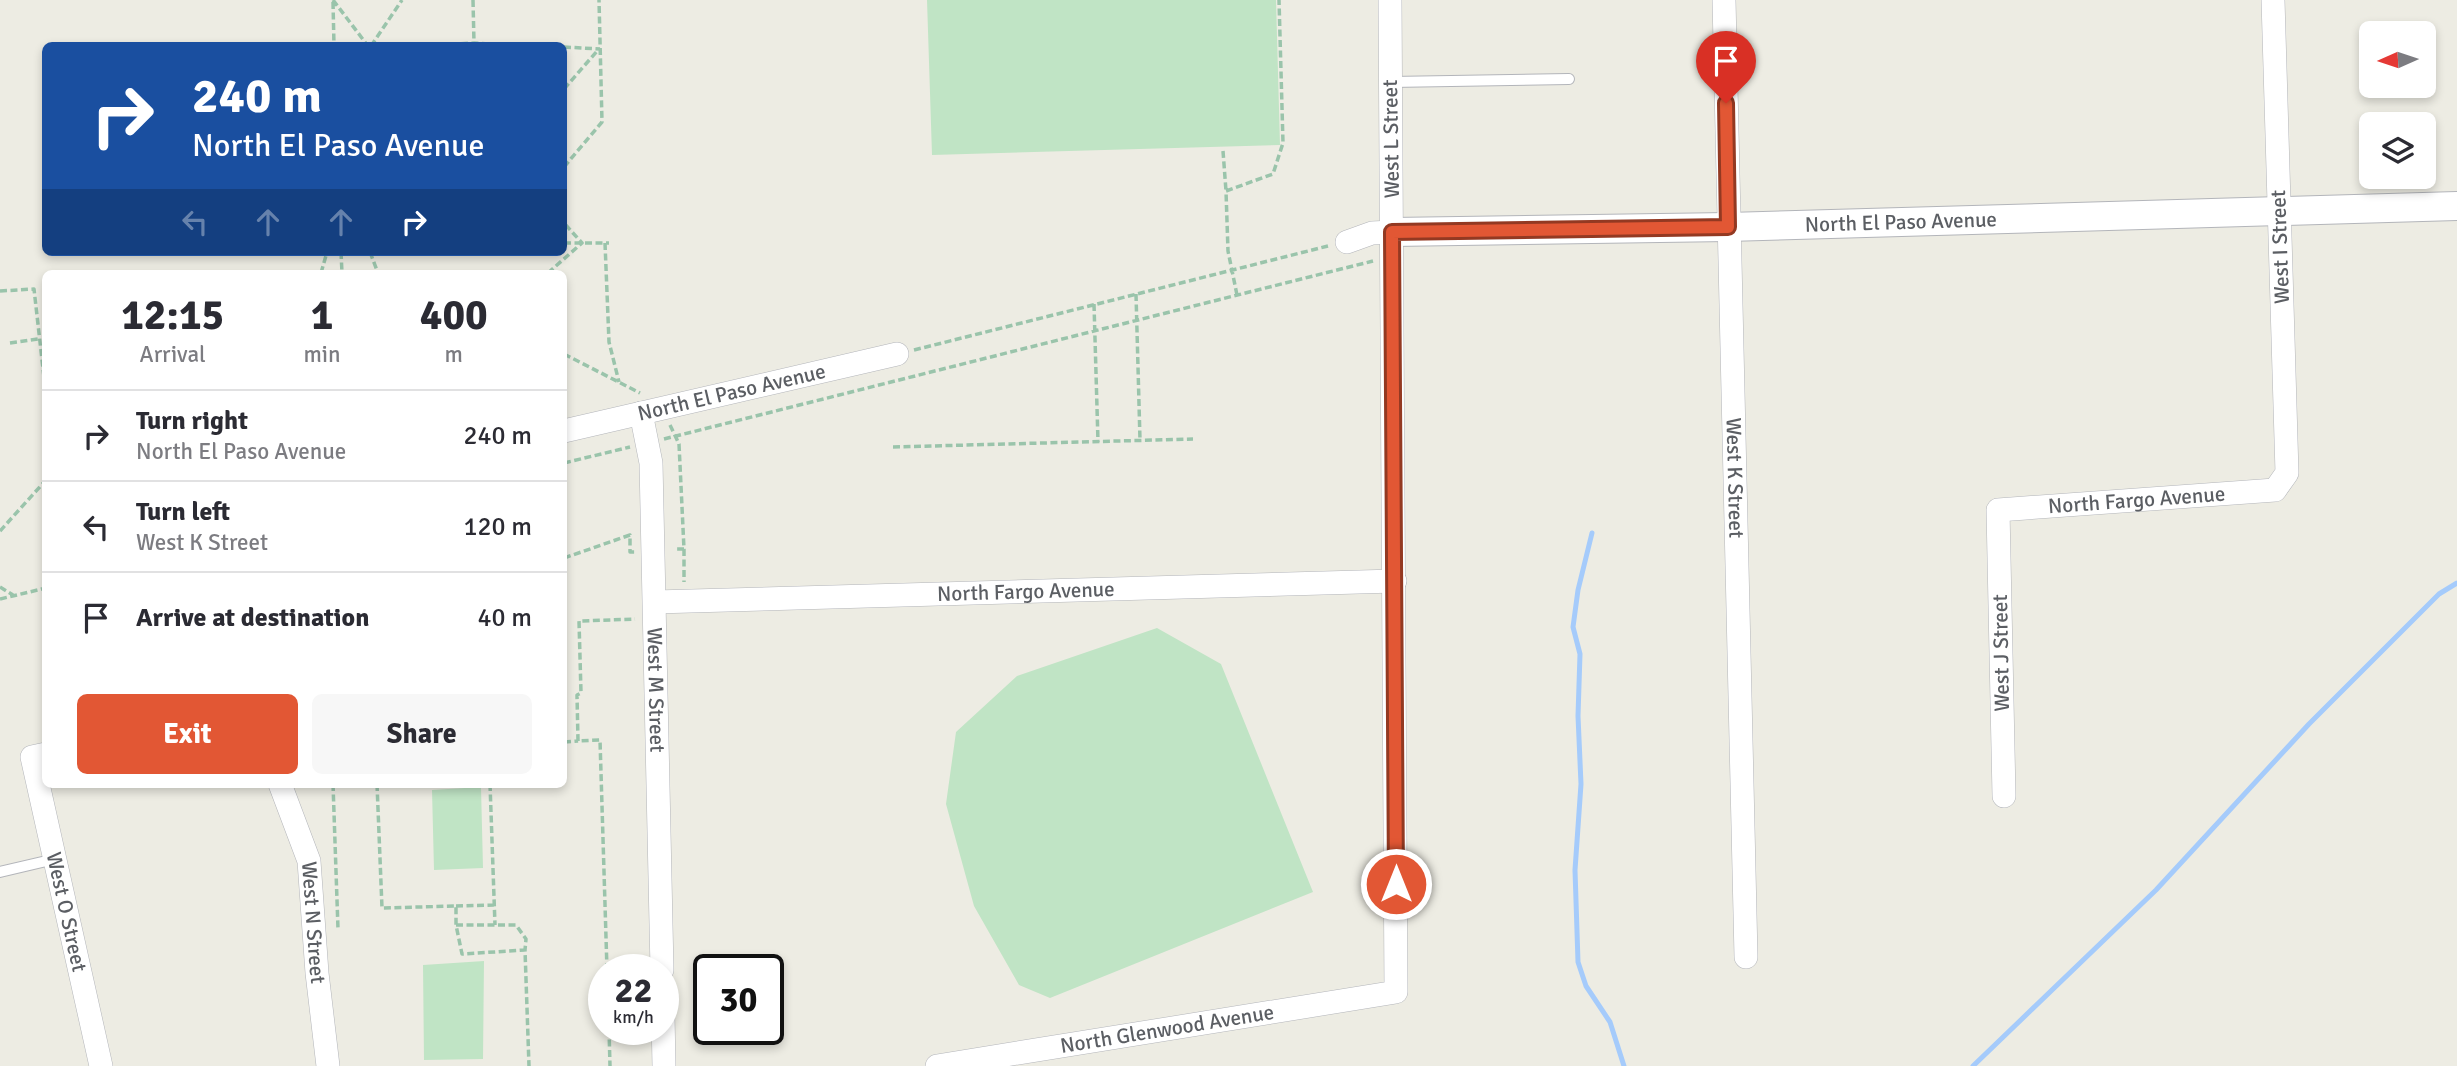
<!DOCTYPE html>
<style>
:root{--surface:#fff;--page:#f7f7f7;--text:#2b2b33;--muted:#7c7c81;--line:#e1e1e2;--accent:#e25734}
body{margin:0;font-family:Signika,sans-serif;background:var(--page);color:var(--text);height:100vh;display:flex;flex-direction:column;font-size:26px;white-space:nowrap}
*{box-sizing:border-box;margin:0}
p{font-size:23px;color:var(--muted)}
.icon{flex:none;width:38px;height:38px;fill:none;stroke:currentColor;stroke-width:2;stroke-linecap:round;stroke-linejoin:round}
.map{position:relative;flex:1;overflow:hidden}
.drawer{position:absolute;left:42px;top:270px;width:525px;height:518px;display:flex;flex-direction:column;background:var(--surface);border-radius:10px;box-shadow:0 4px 10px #0003}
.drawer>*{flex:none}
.guide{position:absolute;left:42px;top:42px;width:525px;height:214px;border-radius:10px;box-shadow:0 4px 10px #0003;background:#1a4fa0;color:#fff;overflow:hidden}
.needle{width:46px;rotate:267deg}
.fabs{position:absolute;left:2359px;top:21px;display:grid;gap:14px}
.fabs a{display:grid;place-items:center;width:77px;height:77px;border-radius:10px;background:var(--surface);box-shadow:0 4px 10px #0003;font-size:35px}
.speed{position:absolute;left:588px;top:954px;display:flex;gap:14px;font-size:35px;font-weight:700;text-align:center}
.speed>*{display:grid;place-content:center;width:91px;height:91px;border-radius:50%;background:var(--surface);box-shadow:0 4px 10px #0003;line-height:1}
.speed small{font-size:18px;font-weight:400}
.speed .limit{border:4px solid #111;border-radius:10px;background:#fff;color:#111}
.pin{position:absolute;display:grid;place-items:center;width:60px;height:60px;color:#fff;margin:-72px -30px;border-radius:50% 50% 50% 0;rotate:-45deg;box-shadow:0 0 7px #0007}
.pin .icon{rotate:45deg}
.me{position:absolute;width:77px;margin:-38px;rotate:0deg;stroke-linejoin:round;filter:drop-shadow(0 0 5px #0008)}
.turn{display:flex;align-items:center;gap:24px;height:147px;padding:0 35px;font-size:32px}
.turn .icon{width:91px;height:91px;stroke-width:2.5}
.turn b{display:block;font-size:49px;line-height:60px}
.lanes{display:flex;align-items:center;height:66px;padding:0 35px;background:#0003;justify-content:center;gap:35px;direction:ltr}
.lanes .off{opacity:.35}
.eta{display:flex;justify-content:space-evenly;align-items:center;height:119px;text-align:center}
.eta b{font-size:42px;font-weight:700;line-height:49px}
.action{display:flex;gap:14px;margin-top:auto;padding:14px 35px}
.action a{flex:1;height:80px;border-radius:10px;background:var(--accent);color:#fff;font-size:28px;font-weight:700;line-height:80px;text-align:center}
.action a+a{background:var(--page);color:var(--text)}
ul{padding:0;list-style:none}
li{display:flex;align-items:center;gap:21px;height:91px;padding:0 35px;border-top:2px solid var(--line)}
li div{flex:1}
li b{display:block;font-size:26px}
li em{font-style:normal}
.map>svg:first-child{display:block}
.green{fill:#c0e4c5}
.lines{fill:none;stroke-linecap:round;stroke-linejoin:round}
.stream{stroke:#a5cbfb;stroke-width:5}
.service-casing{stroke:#b3b5ba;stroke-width:12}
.minor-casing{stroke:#b3b5ba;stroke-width:24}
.tertiary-casing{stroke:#b3b5ba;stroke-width:30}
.path{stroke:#9ac4ab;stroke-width:3.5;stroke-dasharray:7 3.5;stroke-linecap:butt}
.service{stroke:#fff;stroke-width:10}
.minor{stroke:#fff;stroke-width:23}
.tertiary{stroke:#fff;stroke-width:28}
.route-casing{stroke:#933922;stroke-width:18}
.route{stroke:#e25734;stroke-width:12}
.labels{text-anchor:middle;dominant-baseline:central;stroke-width:5;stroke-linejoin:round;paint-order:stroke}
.street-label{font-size:21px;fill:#5b5e63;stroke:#fff}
</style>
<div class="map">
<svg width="2457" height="1066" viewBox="0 0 2457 1066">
<rect width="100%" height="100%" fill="#edece3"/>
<path class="green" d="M 927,0 L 1276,0 L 1280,145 L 932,155 Z
M 1157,628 L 1221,664 L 1313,892 L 1050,998 L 1019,985 L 974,906 L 946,804 L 956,732 L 1017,676 Z
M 481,787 L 483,868 L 434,870 L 432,790 Z
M 484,961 L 483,1059 L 424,1060 L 423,965 Z"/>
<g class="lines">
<path class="stream" d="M 1592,533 L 1578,590 L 1573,627 L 1580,654 L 1578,716 L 1581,784 L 1575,870 L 1578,962 L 1586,986 L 1610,1022 L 1624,1066
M 1973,1066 L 2156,890 L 2309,724 L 2439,594 L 2457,583"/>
<g class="service-casing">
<path id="service" d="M 1391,82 L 1569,79
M 0,872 L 55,859"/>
</g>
<g class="minor-casing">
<g id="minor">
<path id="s1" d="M 1724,0 L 1746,957"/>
<path d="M 1347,242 L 1372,233 L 1392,232"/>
<path id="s2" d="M 641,413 L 651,463 L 662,970"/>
<path id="s3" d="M 564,431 L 897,354"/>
<path id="s4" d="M 655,602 L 1395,581"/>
<path id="s5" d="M 46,754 L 32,757 L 101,1066"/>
<path id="s6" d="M 280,784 L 309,861 L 317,973 L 328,1066"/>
<path id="s7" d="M 2004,796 L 1998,510 L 2275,490 L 2287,473 L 2273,0"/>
<path d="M 663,1015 L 664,1066"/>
<path id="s8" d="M 937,1066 L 1396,992 L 1390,0"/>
</g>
</g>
<g class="tertiary-casing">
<g id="tertiary">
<path id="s9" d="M 1392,232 L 1728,227 L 2457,206"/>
</g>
</g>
<path class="path" d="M 333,0 L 368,46
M 473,0 L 474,43
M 333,2 L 334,46
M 371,46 L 402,0
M 419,46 L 474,43 L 524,46
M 564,47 L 600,49
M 564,89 L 598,50
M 1223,151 L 1226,191
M 564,167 L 602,122 L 599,0
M 564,243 L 609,243
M 605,243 L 609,342 L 619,382
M 341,252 L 342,273
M 370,252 L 378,273
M 321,273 L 327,252
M 548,273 L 582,243 L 564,223
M 0,291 L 34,289 L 46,395
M 1136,294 L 1140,440
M 1237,295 L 1228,251 L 1226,191 L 1273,174 L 1283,143 L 1279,0
M 1094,304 L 1098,442
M 10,343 L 38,339
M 914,350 L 1328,246
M 564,354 L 640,393
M 670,425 L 679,444 L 684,549 L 674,549
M 664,439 L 1373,261
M 893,447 L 1193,439
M 564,463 L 630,447
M 0,531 L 46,480
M 684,549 L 684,582
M 564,558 L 630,535 L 630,552 L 635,552
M 0,587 L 13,595
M 0,599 L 46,588
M 564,742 L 578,741
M 333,784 L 338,929
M 377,784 L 382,908 L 456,906 L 456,925 L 462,954 L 525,950 L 529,1066
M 490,784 L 495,925
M 456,906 L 494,905
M 456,925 L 516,925 L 526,939 L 525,950
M 607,970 L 600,740 L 578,741 L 577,695 L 581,693 L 579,621 L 635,619
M 609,1029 L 610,1066"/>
<use href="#service" class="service"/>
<use href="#minor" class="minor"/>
<use href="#tertiary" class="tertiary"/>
</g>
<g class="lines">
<g class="route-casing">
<path id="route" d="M 1396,884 L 1392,232 L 1728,227 L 1726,103"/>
</g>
<use href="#route" class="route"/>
</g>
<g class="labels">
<g class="street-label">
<text transform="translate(1391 139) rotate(-91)">West L Street</text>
<text stroke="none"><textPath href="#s9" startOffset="509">North El Paso Avenue</textPath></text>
<text transform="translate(2280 247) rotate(-92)">West I Street</text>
<text stroke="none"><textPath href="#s3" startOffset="172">North El Paso Avenue</textPath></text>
<text stroke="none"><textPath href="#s1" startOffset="478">West K Street</textPath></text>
<text stroke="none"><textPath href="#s7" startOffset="425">North Fargo Avenue</textPath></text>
<text stroke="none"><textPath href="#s4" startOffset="371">North Fargo Avenue</textPath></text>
<text transform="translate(2001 653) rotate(-91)">West J Street</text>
<text stroke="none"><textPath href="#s2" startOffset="278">West M Street</textPath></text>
<text stroke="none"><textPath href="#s5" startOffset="173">West O Street</textPath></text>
<text stroke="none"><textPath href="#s6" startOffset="144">West N Street</textPath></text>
<text stroke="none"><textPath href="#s8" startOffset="233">North Glenwood Avenue</textPath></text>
</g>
</g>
</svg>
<div class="fabs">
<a><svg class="needle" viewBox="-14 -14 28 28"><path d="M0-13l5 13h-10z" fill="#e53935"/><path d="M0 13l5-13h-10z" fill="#7c7c81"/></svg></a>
<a><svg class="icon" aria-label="layers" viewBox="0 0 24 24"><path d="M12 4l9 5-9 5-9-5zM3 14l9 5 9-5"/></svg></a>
</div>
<div class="speed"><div>22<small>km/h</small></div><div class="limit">30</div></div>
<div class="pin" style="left:1726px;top:103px;background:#d93025"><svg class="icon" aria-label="arrive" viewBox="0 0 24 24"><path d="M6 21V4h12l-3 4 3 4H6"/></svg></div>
<svg class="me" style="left:1396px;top:884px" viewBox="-20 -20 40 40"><circle r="17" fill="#e25734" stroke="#fff" stroke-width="3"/><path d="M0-11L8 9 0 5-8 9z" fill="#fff"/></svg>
<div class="guide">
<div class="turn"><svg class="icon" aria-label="right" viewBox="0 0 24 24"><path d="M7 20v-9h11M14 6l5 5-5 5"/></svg><div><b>240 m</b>North El Paso Avenue</div></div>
<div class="lanes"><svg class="icon off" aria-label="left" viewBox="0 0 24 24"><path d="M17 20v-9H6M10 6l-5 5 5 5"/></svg><svg class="icon off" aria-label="ahead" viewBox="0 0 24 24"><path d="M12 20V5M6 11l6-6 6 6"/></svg><svg class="icon off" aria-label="ahead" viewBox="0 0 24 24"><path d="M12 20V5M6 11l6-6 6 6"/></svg><svg class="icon" aria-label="right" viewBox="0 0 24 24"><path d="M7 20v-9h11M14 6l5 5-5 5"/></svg></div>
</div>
<section class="drawer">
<div class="eta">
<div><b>12:15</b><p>Arrival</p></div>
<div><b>1</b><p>min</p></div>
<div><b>400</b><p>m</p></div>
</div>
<ul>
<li><svg class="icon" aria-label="right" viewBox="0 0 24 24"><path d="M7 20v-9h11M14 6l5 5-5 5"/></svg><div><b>Turn right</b><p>North El Paso Avenue</p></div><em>240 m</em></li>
<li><svg class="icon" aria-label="left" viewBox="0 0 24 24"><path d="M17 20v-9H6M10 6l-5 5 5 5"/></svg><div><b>Turn left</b><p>West K Street</p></div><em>120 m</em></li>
<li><svg class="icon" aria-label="arrive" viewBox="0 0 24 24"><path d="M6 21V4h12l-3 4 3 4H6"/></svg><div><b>Arrive at destination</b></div><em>40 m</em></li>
</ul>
<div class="action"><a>Exit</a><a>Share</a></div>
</section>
</div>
